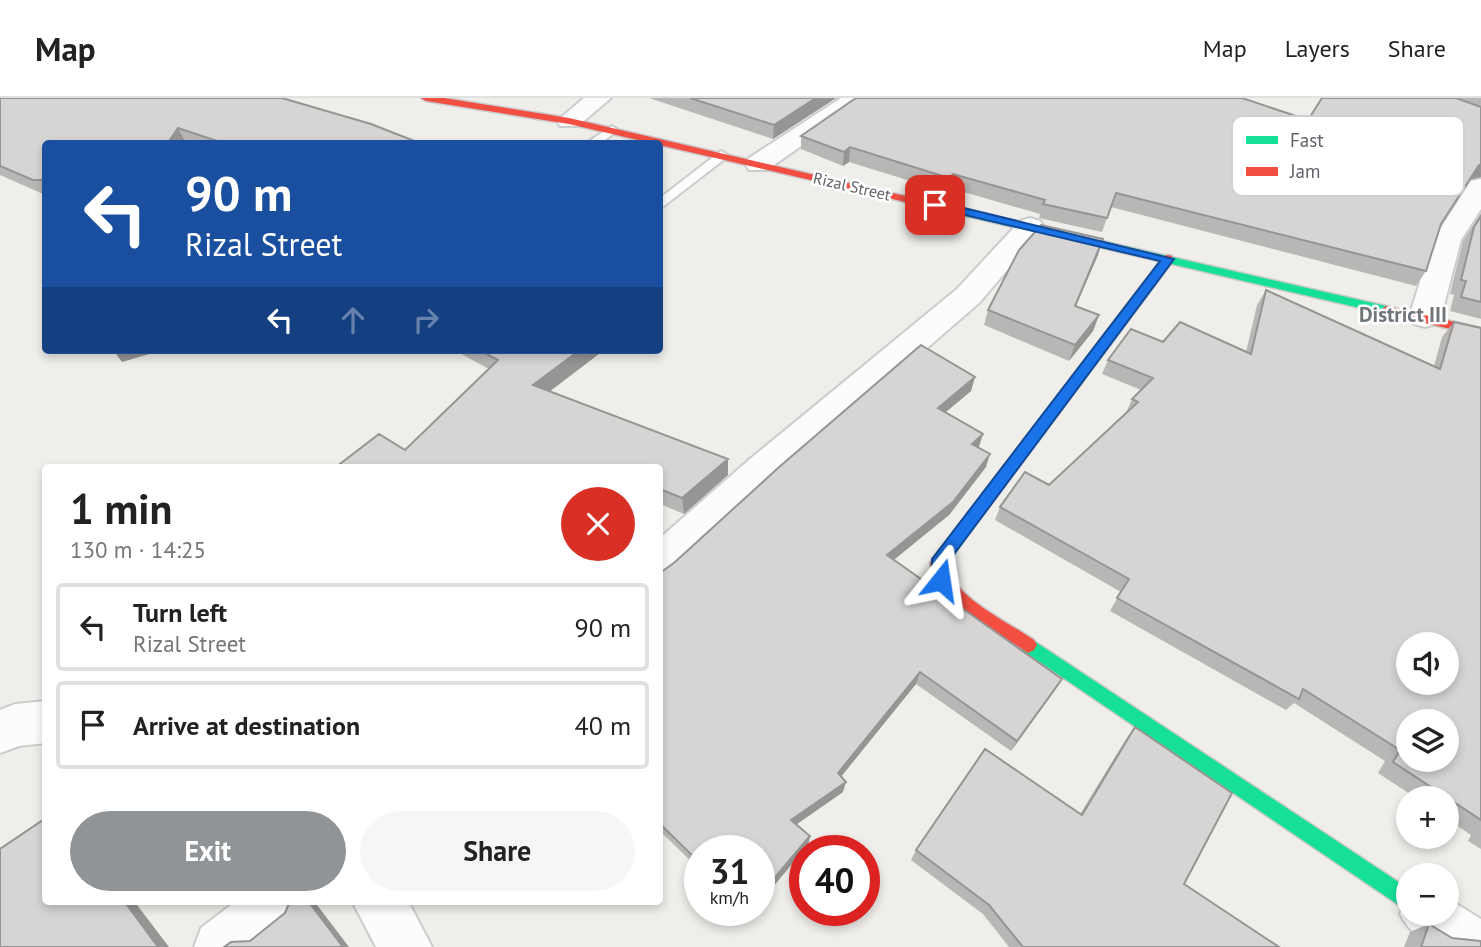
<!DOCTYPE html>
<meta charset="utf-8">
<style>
:root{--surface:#fff;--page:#f6f6f6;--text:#222;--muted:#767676;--line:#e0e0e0;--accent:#919496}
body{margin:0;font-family:"PT Sans",sans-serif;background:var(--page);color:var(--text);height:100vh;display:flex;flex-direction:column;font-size:26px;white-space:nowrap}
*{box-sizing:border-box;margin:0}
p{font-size:23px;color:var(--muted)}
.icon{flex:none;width:38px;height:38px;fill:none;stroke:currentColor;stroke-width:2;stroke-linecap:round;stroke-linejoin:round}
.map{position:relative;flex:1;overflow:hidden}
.side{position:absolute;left:42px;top:366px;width:621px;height:441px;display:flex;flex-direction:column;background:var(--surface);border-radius:7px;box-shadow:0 4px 10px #0003}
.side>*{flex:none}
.banner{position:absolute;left:42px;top:42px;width:621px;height:214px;border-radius:7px;box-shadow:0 4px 10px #0003;background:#1a4fa0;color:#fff;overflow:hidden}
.fabs{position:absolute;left:1396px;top:534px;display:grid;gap:14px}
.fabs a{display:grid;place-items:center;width:63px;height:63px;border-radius:50%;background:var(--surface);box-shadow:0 4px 10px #0003;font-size:35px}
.speed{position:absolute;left:684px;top:737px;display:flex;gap:14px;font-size:35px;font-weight:700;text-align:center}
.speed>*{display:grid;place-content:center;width:91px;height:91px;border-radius:50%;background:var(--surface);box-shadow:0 4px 10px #0003;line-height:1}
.speed small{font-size:18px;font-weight:400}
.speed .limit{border:10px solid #d22;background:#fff;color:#111}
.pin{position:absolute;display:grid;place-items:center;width:60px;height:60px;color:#fff;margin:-30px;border-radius:14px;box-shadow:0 4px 10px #0006}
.me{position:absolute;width:77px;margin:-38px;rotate:15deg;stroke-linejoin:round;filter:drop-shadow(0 0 5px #0008)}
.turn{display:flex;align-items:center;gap:24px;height:147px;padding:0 28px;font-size:32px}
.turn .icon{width:91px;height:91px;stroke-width:2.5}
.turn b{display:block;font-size:49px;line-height:60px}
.lanes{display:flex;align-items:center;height:66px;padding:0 28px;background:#0003;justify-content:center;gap:35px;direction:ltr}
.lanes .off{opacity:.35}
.round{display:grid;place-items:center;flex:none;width:74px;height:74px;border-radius:37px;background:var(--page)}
.overview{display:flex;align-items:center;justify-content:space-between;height:119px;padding:0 28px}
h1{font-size:42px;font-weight:600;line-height:52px}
.action{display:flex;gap:14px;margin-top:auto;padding:14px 28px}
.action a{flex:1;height:80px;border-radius:42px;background:var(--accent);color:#fff;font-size:28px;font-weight:600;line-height:80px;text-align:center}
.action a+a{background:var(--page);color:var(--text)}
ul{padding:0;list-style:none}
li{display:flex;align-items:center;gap:21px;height:88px;margin:0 14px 10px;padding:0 14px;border:4px solid var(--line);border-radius:7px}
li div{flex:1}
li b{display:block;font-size:26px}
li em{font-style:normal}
header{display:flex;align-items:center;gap:42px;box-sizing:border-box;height:98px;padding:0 35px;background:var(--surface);border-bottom:2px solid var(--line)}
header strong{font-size:33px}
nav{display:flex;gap:38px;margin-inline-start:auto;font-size:24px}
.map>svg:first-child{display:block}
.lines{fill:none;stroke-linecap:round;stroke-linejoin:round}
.lane-casing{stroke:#cbcccc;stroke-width:4}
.street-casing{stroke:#cbcccc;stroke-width:4}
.fast-casing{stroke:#cacacb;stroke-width:3}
.jam-casing{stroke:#cacacb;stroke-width:3}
.lane{fill:#fdfcfc;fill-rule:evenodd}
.street{fill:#fdfcfc;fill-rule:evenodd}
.fast{fill:#16e098;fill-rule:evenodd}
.jam{fill:#f24e42;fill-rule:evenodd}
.wall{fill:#b8b7b5}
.shaded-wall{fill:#969594}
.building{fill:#d6d5d3;stroke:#969594;stroke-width:2;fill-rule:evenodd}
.route{fill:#1a73e8;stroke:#114b97;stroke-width:2}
.labels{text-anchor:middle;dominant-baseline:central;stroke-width:5;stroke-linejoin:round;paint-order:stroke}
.far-street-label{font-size:16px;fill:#5f6368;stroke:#fff}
.quarter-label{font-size:21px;font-weight:bold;fill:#70757a;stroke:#fff}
.key{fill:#fff;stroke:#cfd0d2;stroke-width:2}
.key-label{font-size:19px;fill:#5f6368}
</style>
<header>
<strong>Map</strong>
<nav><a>Map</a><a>Layers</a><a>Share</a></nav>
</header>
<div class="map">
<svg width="1481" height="849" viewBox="0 0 1481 849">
<rect width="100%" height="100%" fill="#efeeea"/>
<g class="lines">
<g class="lane-casing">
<path id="lane" d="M 612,28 L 618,32 L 600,46 L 585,46 Z
M 721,53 L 728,57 L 726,60 L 660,111 L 660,100 Z"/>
</g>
<g class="street-casing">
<path id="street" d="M 584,0 L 611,0 L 578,28 L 560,28 L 557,23 Z
M 841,0 L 869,0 L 767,72 L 749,72 L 745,66 L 749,60 Z
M 1481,81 L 1481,111 L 1461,142 L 1441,219 L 1436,226 L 1425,229 L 1414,226 L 1409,219 L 1433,142 L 1471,83 Z
M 1030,120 L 1040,123 L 1044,129 L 979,205 L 776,381 L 674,475 L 660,480 L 660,440 L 750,361 L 957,191 L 1020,123 Z
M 46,603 L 46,645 L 19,648 L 0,655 L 0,612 L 15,606 Z
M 1408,798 L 1409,816 L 1447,816 L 1447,800 L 1481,821 L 1481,849 C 1443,849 1417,849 1400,816 Z
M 236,803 L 304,803 L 296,821 L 262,849 L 194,849 L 201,830 Z
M 352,803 L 408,803 L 432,849 L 376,849 Z"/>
</g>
<g class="fast-casing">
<path id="fast" d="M 927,103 L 1386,208 L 1392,212 L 1386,216 L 923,108 L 923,104 Z
M 1028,539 L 1409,791 L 1409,814 L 1022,552 L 1019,547 L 1022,542 Z"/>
</g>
<g class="jam-casing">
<path id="jam" d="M 421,0 L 444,0 L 569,20 L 927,103 L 933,106 L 927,109 L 569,26 L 426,3 Z
M 1168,157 L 1172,158 L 1172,164 L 946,466 C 952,498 1008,524 1034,542 L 1037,547 L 1034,552 L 1028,555 L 949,503 L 935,487 L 930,465 L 1164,158 Z
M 1386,208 L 1481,230 L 1481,238 L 1381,215 L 1380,212 Z"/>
</g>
<use href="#lane" class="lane"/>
<use href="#street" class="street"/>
<use href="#fast" class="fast"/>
<use href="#jam" class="jam"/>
</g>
<path class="wall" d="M 0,0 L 422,46 L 191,46 L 185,43 L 46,46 L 46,96 L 43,96 L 0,77 Z
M 649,0 L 836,0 L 773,41 Z
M 1322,0 L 1481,0 L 1481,79 L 1470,81 L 1441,126 L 1426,173 L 1416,188 L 1111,109 L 1102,134 L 1039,120 L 1040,116 L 950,90 L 946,94 L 849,64 L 843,68 L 801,51 L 801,38 L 1308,22 Z
M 1481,115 L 1481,221 L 1450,213 L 1454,197 L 1450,196 L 1463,143 Z
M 1098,157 L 1076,208 L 1099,217 L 1093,233 L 1069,263 L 984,227 L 988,212 Z
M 1266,192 L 1434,268 L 1442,239 L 1454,224 L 1481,230 L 1481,751 L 1468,743 L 1471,737 L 1447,721 L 1447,700 L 1416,700 L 1378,675 L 1385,663 L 1294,605 L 1286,612 L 1110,513 L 1121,494 L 995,422 L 1000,409 L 1049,387 L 1126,315 L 1132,301 L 1141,292 L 1102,276 L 1108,262 L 1163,244 L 1246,254 L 1257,207 Z
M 454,252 L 604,252 L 549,294 L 728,361 L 728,377 L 684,416 L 660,406 L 660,369 L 405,352 L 489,271 Z
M 975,279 L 971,293 L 946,314 L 979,349 L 978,350 L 986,369 L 949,417 L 893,462 L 1062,581 L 1055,592 L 1011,653 L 916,586 L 841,678 L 843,694 L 796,726 L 808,747 L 760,804 L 760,752 L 700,752 L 700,772 L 660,733 L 660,475 Z
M 1135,629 L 1184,786 L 1279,849 L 1009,849 L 983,816 L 911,762 L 916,752 L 1080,716 L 1126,641 Z
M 741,812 L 753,812 L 747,818 Z
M 1429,826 L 1452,840 L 1481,849 L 1404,849 L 1410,834 Z"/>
<path class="shaded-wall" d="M 816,0 L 836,0 L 773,41 L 774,27 Z
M 178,30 L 185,43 L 183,46 L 167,46 Z
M 850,49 L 849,64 L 843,68 L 844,54 Z
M 1479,67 L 1481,67 L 1481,79 L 1469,82 Z
M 953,76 L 950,90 L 946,94 L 949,80 Z
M 1103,141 L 1098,157 L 1069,223 L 1075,208 Z
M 1099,217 L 1093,233 L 1069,263 L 1075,247 Z
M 113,252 L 163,252 L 122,264 Z
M 580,252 L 604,252 L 537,303 L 533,287 Z
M 975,279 L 971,293 L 935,323 L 938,310 Z
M 983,336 L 979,349 L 968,360 L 972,346 Z
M 990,356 L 986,369 L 949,417 L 884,470 L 887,457 Z
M 728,361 L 728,377 L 684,416 L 682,400 Z
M 920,574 L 916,586 L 836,685 L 838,675 Z
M 1062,581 L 1055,592 L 1011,653 L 1017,643 Z
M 846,684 L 843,694 L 790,731 L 791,722 Z
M 810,738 L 808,747 L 760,804 L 760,797 Z
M 124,803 L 134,803 L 169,849 L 158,849 Z
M 308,803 L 314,803 L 349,849 L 343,849 Z
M 748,812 L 753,812 L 747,818 Z"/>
<path class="building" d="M 0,0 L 282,0 L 371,26 L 422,46 L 226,46 L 178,30 L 167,46 L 46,46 L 46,82 L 33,82 L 0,68 Z
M 690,0 L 816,0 L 774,27 Z
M 856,0 L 1242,0 L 1308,22 L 1322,0 L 1456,0 L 1481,9 L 1481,67 L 1479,67 L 1441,126 L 1426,173 L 1116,95 L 1107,120 L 1043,106 L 1045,102 L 953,76 L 949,80 L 850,49 L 844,54 L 801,38 Z
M 1481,118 L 1481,204 L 1461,199 L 1466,183 L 1461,182 L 1474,129 Z
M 1041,127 L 1103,141 L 1075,208 L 1099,217 L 1075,247 L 988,212 L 1019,152 Z
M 1266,192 L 1440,271 L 1454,224 L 1481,230 L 1481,722 L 1393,664 L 1400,652 L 1303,591 L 1299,601 L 1117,500 L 1129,481 L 1000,409 L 1025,374 L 1049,387 L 1138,304 L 1132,301 L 1153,280 L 1108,262 L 1131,231 L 1163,244 L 1180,224 L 1251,256 ZM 1409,546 L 1447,546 L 1447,584 L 1409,584 ZM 1409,623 L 1447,623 L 1447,662 L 1409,662 Z
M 921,247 L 975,279 L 938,310 L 983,336 L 972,346 L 990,356 L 953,404 L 887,457 L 1062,581 L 1017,643 L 920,574 L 838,675 L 846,684 L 791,722 L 810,738 L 760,797 L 760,752 L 700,752 L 700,765 L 660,726 L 660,475 L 675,464 L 778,370 Z
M 479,252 L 580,252 L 533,287 L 728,361 L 682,400 L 660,391 L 660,369 L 336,369 L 379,336 L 405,352 L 498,262 Z
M 1135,629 L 1232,695 L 1184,786 L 1279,849 L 1023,849 L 989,807 L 916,752 L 985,651 L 1082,717 Z
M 46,720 L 46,803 L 124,803 L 158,849 L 0,849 L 0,751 Z
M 290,803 L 308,803 L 343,849 L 224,849 L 231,844 L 250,843 L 285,815 Z
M 1429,826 L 1452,840 L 1481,843 L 1481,849 L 1421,849 Z"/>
<path class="route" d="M 935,103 L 1174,161 L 946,467 L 949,482 L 941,489 L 932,482 L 932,461 L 1160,163 L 931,109 L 929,107 Z"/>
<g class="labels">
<g class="far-street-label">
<text transform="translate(852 88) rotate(13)">Rizal Street</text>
</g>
<g class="quarter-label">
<text x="1403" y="216">District III</text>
</g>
</g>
<rect x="1232" y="18" width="232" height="80" rx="10" class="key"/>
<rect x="1246" y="38" width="32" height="8" fill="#16e098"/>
<rect x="1246" y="69" width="32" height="9" fill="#f24e42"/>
<g class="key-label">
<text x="1290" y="49">Fast</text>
<text x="1290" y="80">Jam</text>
</g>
</svg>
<div class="fabs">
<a><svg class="icon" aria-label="sound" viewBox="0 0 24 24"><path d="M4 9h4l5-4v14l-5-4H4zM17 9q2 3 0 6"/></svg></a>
<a><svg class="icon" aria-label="layers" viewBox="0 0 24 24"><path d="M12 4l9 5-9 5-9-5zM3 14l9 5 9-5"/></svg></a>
<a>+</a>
<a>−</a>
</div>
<div class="speed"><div>31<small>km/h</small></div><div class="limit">40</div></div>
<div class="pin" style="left:935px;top:107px;background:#d93025"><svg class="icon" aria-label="arrive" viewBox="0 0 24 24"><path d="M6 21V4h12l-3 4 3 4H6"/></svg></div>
<svg class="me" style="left:941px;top:482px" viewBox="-20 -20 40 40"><path d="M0-17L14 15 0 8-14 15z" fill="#1a73e8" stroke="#fff" stroke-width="4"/></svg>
<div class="banner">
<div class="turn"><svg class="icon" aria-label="left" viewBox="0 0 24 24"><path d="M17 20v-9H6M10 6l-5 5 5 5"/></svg><div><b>90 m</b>Rizal Street</div></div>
<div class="lanes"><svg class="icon" aria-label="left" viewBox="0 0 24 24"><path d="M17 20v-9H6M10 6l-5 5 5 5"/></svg><svg class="icon off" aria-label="ahead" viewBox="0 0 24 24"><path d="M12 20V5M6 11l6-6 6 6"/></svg><svg class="icon off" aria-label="right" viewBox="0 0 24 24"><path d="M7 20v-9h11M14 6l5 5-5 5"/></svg></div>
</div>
<section class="side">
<div class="overview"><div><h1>1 min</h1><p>130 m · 14:25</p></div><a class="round" style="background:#d93025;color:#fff"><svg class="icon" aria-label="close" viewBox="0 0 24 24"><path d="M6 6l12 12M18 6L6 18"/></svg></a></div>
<ul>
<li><svg class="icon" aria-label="left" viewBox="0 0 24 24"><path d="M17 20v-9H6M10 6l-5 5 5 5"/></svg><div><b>Turn left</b><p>Rizal Street</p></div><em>90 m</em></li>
<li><svg class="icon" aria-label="arrive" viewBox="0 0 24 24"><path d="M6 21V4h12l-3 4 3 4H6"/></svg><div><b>Arrive at destination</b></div><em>40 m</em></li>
</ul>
<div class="action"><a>Exit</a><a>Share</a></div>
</section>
</div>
